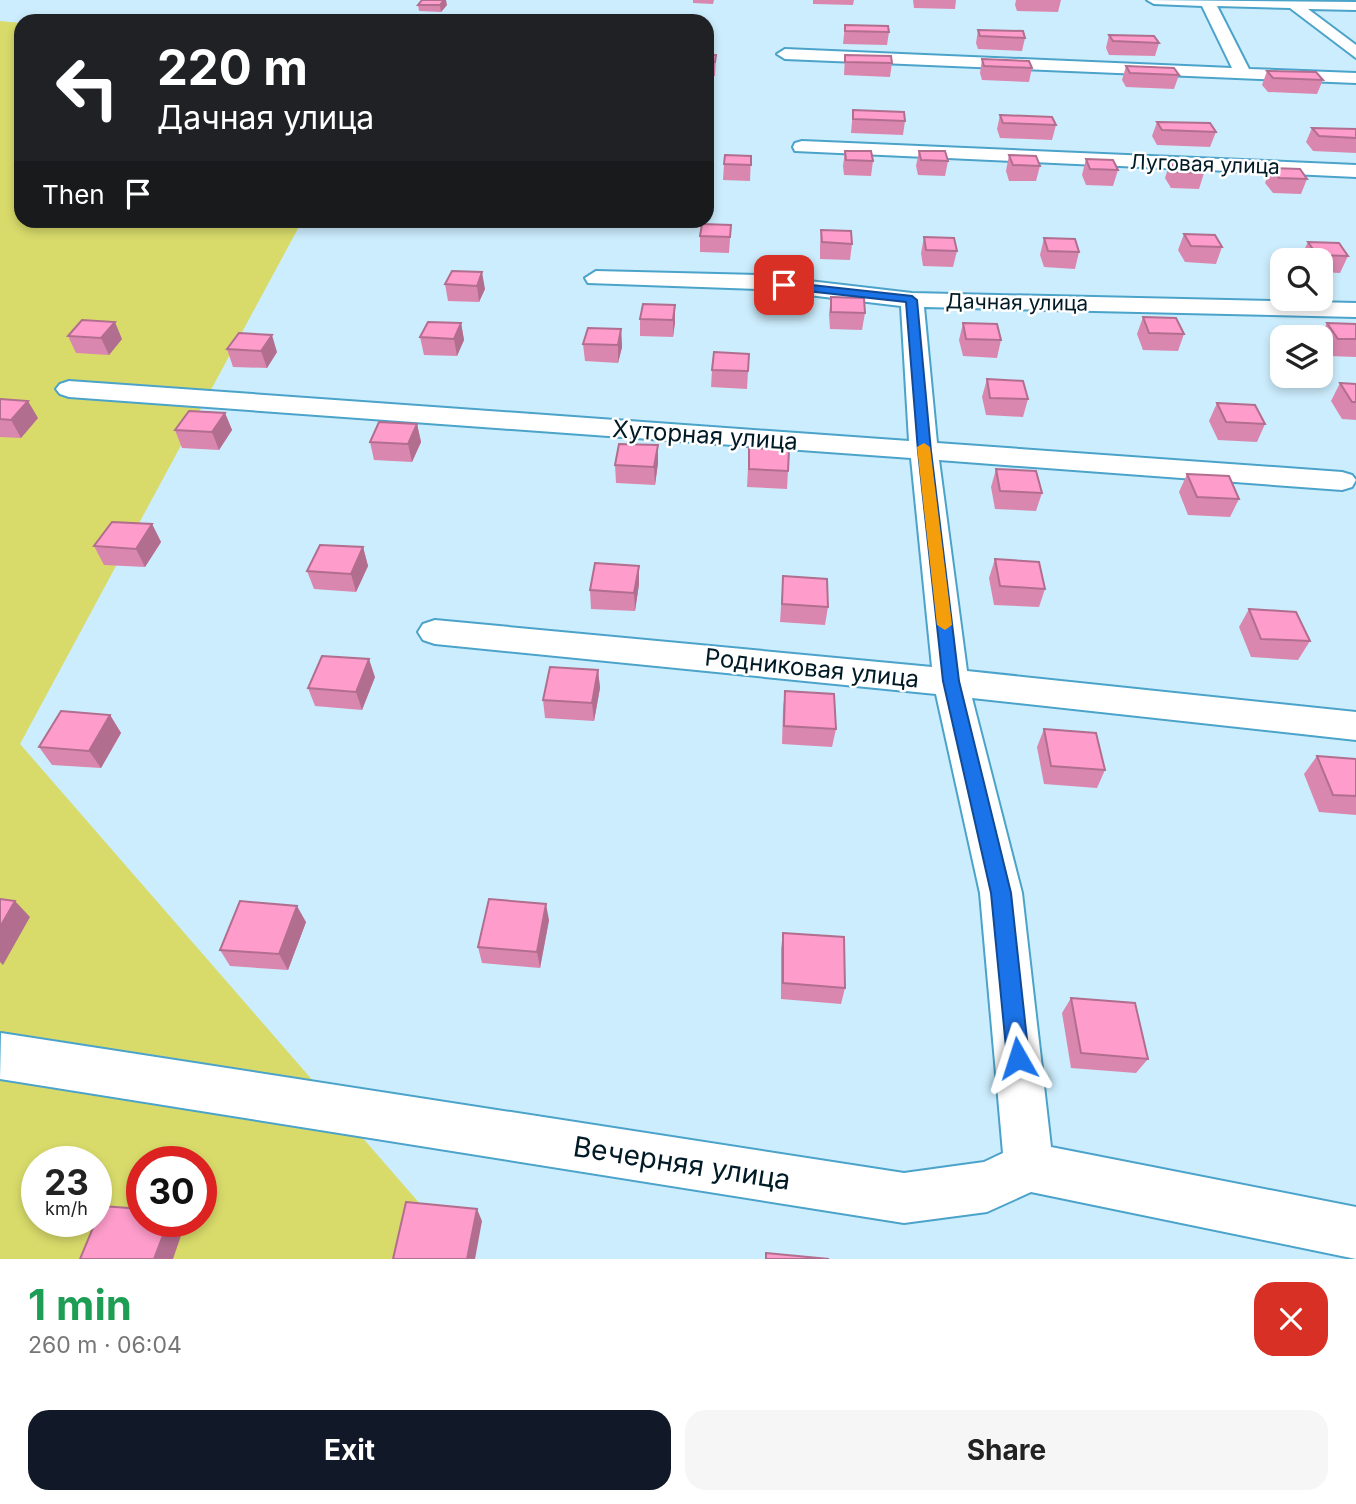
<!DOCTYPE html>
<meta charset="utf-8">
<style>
:root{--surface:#fff;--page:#f6f6f6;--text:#222;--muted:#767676;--accent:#111827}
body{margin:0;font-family:Inter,sans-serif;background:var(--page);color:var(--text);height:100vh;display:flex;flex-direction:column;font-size:26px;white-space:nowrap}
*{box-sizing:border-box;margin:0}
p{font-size:23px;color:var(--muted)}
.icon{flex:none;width:38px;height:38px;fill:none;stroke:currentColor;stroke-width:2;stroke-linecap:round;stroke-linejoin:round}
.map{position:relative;height:1259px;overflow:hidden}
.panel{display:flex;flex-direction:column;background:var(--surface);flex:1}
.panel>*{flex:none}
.banner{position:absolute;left:14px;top:14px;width:700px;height:214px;border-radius:21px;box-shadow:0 4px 10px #0003;background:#202124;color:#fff;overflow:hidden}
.buttons{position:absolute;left:1270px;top:248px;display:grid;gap:14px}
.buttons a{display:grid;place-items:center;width:63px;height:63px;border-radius:14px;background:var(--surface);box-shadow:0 4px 10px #0003;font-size:35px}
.speed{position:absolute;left:21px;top:1146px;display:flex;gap:14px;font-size:35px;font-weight:700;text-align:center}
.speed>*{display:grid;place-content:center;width:91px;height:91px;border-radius:50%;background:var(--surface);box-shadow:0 4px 10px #0003;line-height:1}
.speed small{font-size:18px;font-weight:400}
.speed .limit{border:10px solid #d22;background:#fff;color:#111}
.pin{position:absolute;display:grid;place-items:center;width:60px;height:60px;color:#fff;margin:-30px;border-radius:14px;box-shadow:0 4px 10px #0006}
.me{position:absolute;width:77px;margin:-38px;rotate:354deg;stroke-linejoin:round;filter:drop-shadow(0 0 5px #0008)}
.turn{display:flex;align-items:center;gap:24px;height:147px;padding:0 28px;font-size:32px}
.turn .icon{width:91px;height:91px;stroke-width:2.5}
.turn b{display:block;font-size:49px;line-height:60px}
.then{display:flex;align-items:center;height:66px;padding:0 28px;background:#0003;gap:14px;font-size:26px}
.round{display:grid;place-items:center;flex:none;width:74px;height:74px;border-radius:21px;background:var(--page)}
.head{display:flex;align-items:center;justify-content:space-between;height:119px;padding:0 28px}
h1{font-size:42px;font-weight:700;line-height:52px;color:#1e9e55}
.button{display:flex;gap:14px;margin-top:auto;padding:14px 28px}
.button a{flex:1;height:80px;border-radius:21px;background:var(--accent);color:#fff;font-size:28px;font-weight:700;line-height:80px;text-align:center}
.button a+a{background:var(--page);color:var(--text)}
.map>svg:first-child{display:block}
.green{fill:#d8db6a;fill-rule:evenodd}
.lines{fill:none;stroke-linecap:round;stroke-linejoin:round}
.minor-casing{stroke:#4ba3ca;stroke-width:4}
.minor{fill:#fff;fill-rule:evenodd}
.wall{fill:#da87af}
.shaded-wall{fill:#b26e8e}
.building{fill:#fe9dcb;stroke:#b26e8e;stroke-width:2}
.route{fill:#1a73e8;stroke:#114b97;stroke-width:2}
.slow{fill:#f59e0b}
.labels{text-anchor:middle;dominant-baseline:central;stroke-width:5;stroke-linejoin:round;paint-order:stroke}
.far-street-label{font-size:21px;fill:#001a26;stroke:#fff}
.street-label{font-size:24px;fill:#001a26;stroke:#fff}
.near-street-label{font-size:28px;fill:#001a26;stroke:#fff}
</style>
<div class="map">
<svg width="1356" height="1259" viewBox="0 0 1356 1259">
<rect width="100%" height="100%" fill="#ccedfd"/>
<path class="green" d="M 0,21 L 21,23 L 21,220 L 302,221 L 20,744 L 468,1259 L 0,1259 ZM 37,1162 L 96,1162 L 96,1222 L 37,1222 ZM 142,1162 L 201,1162 L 201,1222 L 142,1222 Z"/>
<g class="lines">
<g class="minor-casing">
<path id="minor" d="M 1147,0 L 1356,2 L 1356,10 L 1308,9 L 1356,45 L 1356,58 L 1290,8 L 1217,6 L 1249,69 L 1356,73 L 1356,83 L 785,59 L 777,54 L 785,49 L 1232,68 L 1202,6 L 1154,4 Z
M 802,141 L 1356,165 L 1356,177 L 795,151 L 793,147 L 795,143 Z
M 596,271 L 758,275 L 912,293 L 1356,303 L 1356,317 L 924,307 L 937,443 L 1342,472 L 1352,475 L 1356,480 L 1352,487 L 1342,490 L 939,460 L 967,671 L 1356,712 L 1356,740 L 972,698 L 1022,893 L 1051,1147 L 1356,1207 L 1356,1259 L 1031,1192 L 987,1212 L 904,1223 L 0,1079 L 1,1033 L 904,1173 L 984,1162 L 1003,1153 L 980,893 L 936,694 L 435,644 L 423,640 L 418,632 L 423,624 L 435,620 L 932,667 L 911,458 L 69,397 L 60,394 L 56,389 L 60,384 L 69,381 L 909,441 L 901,306 L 758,289 L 588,283 L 585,278 Z"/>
</g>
<use href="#minor" class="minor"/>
</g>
<path class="wall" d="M 693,0 L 714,0 L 713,4 L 693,3 Z
M 813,0 L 854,0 L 853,5 L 813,4 Z
M 913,0 L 956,0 L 955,9 L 914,8 Z
M 1016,0 L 1061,0 L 1058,12 L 1017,11 L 1015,5 Z
M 418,5 L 447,5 L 441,12 L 419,11 Z
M 845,25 L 889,32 L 887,45 L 843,44 Z
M 978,30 L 1025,38 L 1022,51 L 978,49 L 976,43 Z
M 1109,35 L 1159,43 L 1155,56 L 1109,55 L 1106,48 Z
M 707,55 L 716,55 L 715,76 L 707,76 Z
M 845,55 L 892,63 L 890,77 L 844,75 Z
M 982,59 L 1032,68 L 1029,82 L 982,80 L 980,73 Z
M 1126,66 L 1179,75 L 1174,89 L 1126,87 L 1122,80 Z
M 1267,71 L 1323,80 L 1317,94 L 1268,92 L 1262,85 Z
M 853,110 L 905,121 L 903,135 L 851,133 Z
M 1000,115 L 1056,125 L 1052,140 L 1000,138 L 997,129 Z
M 1157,122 L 1216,132 L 1210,147 L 1157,145 L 1152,136 Z
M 1312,128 L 1356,129 L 1356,153 L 1313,151 L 1306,142 Z
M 845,151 L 873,161 L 871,176 L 844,175 L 843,166 Z
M 919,151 L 948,161 L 945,176 L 918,175 L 916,166 Z
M 1009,155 L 1040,166 L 1036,181 L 1009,181 L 1006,171 Z
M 751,156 L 750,181 L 723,180 L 724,164 Z
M 1086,159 L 1118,170 L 1113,186 L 1086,185 L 1082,175 Z
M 1170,162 L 1204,173 L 1199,189 L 1171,188 L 1165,178 Z
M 1272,168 L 1307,179 L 1301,194 L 1273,193 L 1265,183 Z
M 731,225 L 729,253 L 700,252 L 700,236 Z
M 821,230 L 852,244 L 850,260 L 820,259 L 820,246 Z
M 1184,234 L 1222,247 L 1216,264 L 1185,262 L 1178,250 Z
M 924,237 L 957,251 L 953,267 L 923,266 L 921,253 Z
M 1044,238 L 1079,252 L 1075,269 L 1044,267 L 1040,255 Z
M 1308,242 L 1348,256 L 1340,273 L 1321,272 L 1321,261 L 1302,261 L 1300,258 Z
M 452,271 L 485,289 L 479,302 L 448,301 L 445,284 Z
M 831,297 L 865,313 L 862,330 L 830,329 L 829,314 Z
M 675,305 L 675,322 L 673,337 L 640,336 L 640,319 Z
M 1143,317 L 1184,334 L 1178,351 L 1143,350 L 1137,334 Z
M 461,323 L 464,340 L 457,356 L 424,355 L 420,337 Z
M 963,323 L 1001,340 L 997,358 L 963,356 L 959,340 Z
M 1327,323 L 1356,324 L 1356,357 L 1329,356 L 1321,343 L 1321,338 L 1320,338 Z
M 621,329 L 622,347 L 618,363 L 585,361 L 583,344 Z
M 68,336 L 122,339 L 109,355 L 76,353 Z
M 227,349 L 277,352 L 267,368 L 233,367 Z
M 749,354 L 747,389 L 711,387 L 712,370 Z
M 987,379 L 1028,399 L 1023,417 L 986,415 L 982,397 Z
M 1340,383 L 1356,384 L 1356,420 L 1342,419 L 1331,401 Z
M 0,399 L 38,418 L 21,438 L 0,437 Z
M 1217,403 L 1265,424 L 1257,442 L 1218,440 L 1209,421 Z
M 225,413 L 232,430 L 219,450 L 182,448 L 175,430 Z
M 417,424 L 421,442 L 412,462 L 374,460 L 370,442 Z
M 749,448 L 788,471 L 787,489 L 747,487 Z
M 658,463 L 655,485 L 616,483 L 615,465 Z
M 996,469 L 1042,493 L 1036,511 L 995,509 L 991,487 Z
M 1187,474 L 1239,499 L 1230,517 L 1188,515 L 1179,492 Z
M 152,524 L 161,542 L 145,567 L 104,565 L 94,546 Z
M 363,547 L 368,566 L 356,592 L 314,589 L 307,571 Z
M 995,559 L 1045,589 L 1039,607 L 994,605 L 989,578 Z
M 783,576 L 828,607 L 825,625 L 780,622 Z
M 639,584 L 635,611 L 591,609 L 590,590 Z
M 1249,609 L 1310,641 L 1298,660 L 1251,657 L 1239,627 Z
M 598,670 L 600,688 L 594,721 L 545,718 L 543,700 Z
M 375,677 L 362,710 L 315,706 L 308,688 Z
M 785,691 L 836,729 L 832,747 L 782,744 L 783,709 Z
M 110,715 L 121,733 L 101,768 L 52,765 L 39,747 Z
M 1044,729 L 1105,770 L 1097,788 L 1044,784 L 1037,747 Z
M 1317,756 L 1356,759 L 1356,815 L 1319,812 L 1304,774 Z
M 549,920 L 540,968 L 482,963 L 478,947 Z
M 306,922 L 288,970 L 230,966 L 220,950 Z
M 783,933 L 845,988 L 841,1004 L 781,999 L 781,949 Z
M 1071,998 L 1148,1059 L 1136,1073 L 1071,1068 L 1062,1013 Z"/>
<path class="shaded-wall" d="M 444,0 L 446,0 L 447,5 L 441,12 L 440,5 Z
M 482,272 L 485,289 L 479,302 L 477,286 Z
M 675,305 L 675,322 L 673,337 L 673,320 Z
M 115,322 L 122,339 L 109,355 L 101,338 Z
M 461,323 L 464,340 L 457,356 L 454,339 Z
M 621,329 L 622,347 L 618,363 L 618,345 Z
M 272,335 L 277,352 L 267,368 L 261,351 Z
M 28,401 L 38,418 L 21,438 L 11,420 Z
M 225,413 L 232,430 L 219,450 L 212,432 Z
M 417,424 L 421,442 L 412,462 L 408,444 Z
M 658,445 L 658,463 L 655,485 L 654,467 Z
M 152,524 L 161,542 L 145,567 L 136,549 Z
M 363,547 L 368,566 L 356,592 L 351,574 Z
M 639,566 L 639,584 L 635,611 L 634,593 Z
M 369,659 L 375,677 L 362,710 L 356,692 Z
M 598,670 L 600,688 L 594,721 L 592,703 Z
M 110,715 L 121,733 L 101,768 L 89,751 Z
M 15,901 L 30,917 L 3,965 L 0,962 L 0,927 Z
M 546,904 L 549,920 L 540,968 L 537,952 Z
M 297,906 L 306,922 L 288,970 L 279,954 Z
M 477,1209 L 482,1221 L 475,1259 L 467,1259 Z
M 168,1222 L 182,1222 L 185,1224 L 173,1259 L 154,1259 Z"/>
<path class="building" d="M 422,0 L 444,0 L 440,5 L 418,5 Z
M 845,25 L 888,26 L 889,32 L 845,31 Z
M 978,30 L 1023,31 L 1025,38 L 980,36 Z
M 1109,35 L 1154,36 L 1159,43 L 1113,41 Z
M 707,55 L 716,55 L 715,62 L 707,62 Z
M 845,55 L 891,56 L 892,63 L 845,62 Z
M 982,59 L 1029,61 L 1032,68 L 984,66 Z
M 1126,66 L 1174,68 L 1179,75 L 1130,73 Z
M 1267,71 L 1316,72 L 1323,80 L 1273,78 Z
M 853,110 L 904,112 L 905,121 L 853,119 Z
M 1000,115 L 1052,117 L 1056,125 L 1003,123 Z
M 1157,122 L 1210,123 L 1216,132 L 1162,130 Z
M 1312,128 L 1356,129 L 1356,138 L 1319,136 Z
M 845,151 L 871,151 L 873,161 L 846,160 Z
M 919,151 L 945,151 L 948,161 L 921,160 Z
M 725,155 L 751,156 L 751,165 L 724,164 Z
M 1009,155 L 1036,156 L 1040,166 L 1013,165 Z
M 1086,159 L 1113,160 L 1118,170 L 1090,169 Z
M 1170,162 L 1198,163 L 1204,173 L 1176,172 Z
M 1272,168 L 1300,169 L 1307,179 L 1279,178 Z
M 702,224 L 731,225 L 730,237 L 700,236 Z
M 821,230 L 851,231 L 852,244 L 822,242 Z
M 1184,234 L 1215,235 L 1222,247 L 1191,246 Z
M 924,237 L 954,238 L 957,251 L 926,250 Z
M 1044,238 L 1075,239 L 1079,252 L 1048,251 Z
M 1308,242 L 1339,243 L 1348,256 L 1317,255 Z
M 452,271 L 482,272 L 477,286 L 445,284 Z
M 831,297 L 864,298 L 865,313 L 831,312 Z
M 643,304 L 675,305 L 673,320 L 640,319 Z
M 1143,317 L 1176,318 L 1184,334 L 1149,333 Z
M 82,320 L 115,322 L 101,338 L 68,336 Z
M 428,322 L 461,323 L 454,339 L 420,337 Z
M 963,323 L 997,324 L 1001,340 L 966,339 Z
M 1327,323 L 1356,324 L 1356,339 L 1338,339 Z
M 588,328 L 621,329 L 618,345 L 583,344 Z
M 239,333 L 272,335 L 261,351 L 227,349 Z
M 714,352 L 749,354 L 748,371 L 712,370 Z
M 987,379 L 1023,381 L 1028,399 L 990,398 Z
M 1340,383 L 1356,384 L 1356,402 L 1352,402 Z
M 0,399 L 28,401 L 11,420 L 0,419 Z
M 1217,403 L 1255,405 L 1265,424 L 1226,422 Z
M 189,411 L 225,413 L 212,432 L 175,430 Z
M 379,422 L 417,424 L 408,444 L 370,442 Z
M 619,444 L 658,445 L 654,467 L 615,465 Z
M 749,448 L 789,450 L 788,471 L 749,469 Z
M 996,469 L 1036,471 L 1042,493 L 1000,491 Z
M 1187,474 L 1229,476 L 1239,499 L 1197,497 Z
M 112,522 L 152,524 L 136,549 L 94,546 Z
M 320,545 L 363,547 L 351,574 L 307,571 Z
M 995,559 L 1039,562 L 1045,589 L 1000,586 Z
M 595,563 L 639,566 L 634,593 L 590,590 Z
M 783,576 L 827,579 L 828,607 L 782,604 Z
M 1249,609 L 1296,612 L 1310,641 L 1261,639 Z
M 322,656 L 369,659 L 356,692 L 308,688 Z
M 550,667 L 598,670 L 592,703 L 543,700 Z
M 785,691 L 834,694 L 836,729 L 784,726 Z
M 61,711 L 110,715 L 89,751 L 39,747 Z
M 1044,729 L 1096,733 L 1105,770 L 1051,766 Z
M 1317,756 L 1356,759 L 1356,796 L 1333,795 Z
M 0,899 L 15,901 L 0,927 Z
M 489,899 L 546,904 L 537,952 L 478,947 Z
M 240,901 L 297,906 L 279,954 L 220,950 Z
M 783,933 L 844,937 L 845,988 L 783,983 Z
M 1071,998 L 1135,1003 L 1148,1059 L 1081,1053 Z
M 406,1202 L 477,1209 L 467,1259 L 393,1259 Z
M 102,1206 L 142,1209 L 142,1222 L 168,1222 L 154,1259 L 80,1259 Z
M 766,1253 L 829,1259 L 766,1259 Z"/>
<path class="route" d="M 784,282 L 912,296 L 917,300 L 931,451 L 959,681 L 1011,893 L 1029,1058 L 1025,1065 L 1018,1069 L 1010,1065 L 1007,1058 L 991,893 L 943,681 L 918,451 L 906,302 L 780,288 L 780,283 Z"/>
<path class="slow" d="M 924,443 L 930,447 L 952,625 L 945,630 L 937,625 L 917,447 Z"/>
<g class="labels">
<g class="far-street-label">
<text transform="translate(1205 164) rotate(2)">Луговая улица</text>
<text transform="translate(1017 302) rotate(1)">Дачная улица</text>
</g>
<g class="street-label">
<text transform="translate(705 435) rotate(4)">Хуторная улица</text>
<text transform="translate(812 668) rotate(6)">Родниковая улица</text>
</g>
<g class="near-street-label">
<text transform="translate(682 1163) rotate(9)">Вечерняя улица</text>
</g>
</g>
</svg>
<div class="buttons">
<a><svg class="icon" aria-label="search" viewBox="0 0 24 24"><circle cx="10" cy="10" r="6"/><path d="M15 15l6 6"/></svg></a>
<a><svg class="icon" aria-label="layers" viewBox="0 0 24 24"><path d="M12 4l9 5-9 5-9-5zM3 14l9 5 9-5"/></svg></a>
</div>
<div class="speed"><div>23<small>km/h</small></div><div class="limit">30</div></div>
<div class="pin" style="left:784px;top:285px;background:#d93025"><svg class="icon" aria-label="arrive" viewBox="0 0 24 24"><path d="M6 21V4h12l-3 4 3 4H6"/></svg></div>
<svg class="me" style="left:1018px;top:1058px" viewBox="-20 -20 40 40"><path d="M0-17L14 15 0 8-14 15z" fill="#1a73e8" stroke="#fff" stroke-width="4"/></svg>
<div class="banner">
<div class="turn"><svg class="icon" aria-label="left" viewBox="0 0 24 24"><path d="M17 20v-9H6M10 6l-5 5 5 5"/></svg><div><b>220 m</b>Дачная улица</div></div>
<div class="then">Then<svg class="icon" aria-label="arrive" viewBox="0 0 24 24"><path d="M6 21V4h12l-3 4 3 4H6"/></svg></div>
</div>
</div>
<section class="panel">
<div class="head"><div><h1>1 min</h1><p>260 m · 06:04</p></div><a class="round" style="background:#d93025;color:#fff"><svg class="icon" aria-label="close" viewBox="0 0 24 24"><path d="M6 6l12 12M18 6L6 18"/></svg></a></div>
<div class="button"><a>Exit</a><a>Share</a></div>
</section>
